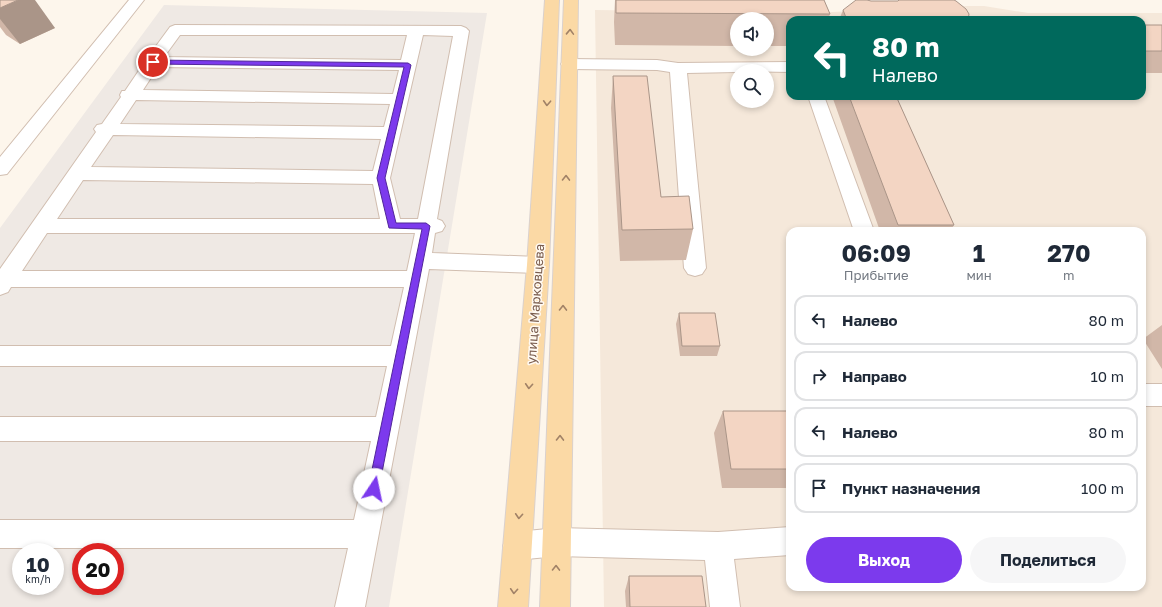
<!DOCTYPE html>
<html lang="ru">
<meta charset="utf-8">
<style>
:root{--surface:#fff;--page:#f6f6f7;--text:#1f2937;--muted:#747a83;--line:#e0e1e3;--accent:#7c3aed}
body{margin:0;font-family:"Golos Text",sans-serif;background:var(--page);color:var(--text);height:100vh;display:flex;flex-direction:column;font-size:15px;white-space:nowrap}
*{box-sizing:border-box;margin:0}
p{font-size:13px;color:var(--muted)}
.icon{flex:none;width:22px;height:22px;fill:none;stroke:currentColor;stroke-width:2;stroke-linecap:round;stroke-linejoin:round}
.map{position:relative;flex:1;overflow:hidden}
.side{position:absolute;left:786px;top:227px;width:360px;height:364px;display:flex;flex-direction:column;background:var(--surface);border-radius:12px;box-shadow:0 2px 6px #0003}
.side>*{flex:none}
.hud{position:absolute;left:786px;top:16px;width:360px;height:84px;border-radius:12px;box-shadow:0 2px 6px #0003;background:#00695c;color:#fff;overflow:hidden}
.buttons{position:absolute;left:730px;top:12px;display:grid;gap:8px}
.buttons a{display:grid;place-items:center;width:44px;height:44px;border-radius:50%;background:var(--surface);box-shadow:0 2px 6px #0003;font-size:20px}
.speed{position:absolute;left:12px;top:543px;display:flex;gap:8px;font-size:20px;font-weight:700;text-align:center}
.speed>*{display:grid;place-content:center;width:52px;height:52px;border-radius:50%;background:var(--surface);box-shadow:0 2px 6px #0003;line-height:1}
.speed small{font-size:10px;font-weight:400}
.speed .limit{border:6px solid #d22;background:#fff;color:#111}
.pin{position:absolute;display:grid;place-items:center;width:34px;height:34px;color:#fff;margin:-17px;border:2px solid #fff;border-radius:50%;box-shadow:0 1px 4px #0007}
.me{position:absolute;width:44px;margin:-22px;rotate:11deg;stroke-linejoin:round;filter:drop-shadow(0 0 3px #0008)}
.turn{display:flex;align-items:center;gap:14px;height:84px;padding:0 20px;font-size:18px}
.turn .icon{width:52px;height:52px;stroke-width:2.5}
.turn b{display:block;font-size:28px;line-height:34px}
.eta{display:flex;justify-content:space-evenly;align-items:center;height:68px;text-align:center}
.eta b{font-size:24px;font-weight:700;line-height:28px}
.action{display:flex;gap:8px;margin-top:auto;padding:8px 20px}
.action a{flex:1;height:46px;border-radius:24px;background:var(--accent);color:#fff;font-size:16px;font-weight:700;line-height:46px;text-align:center}
.action a+a{background:var(--page);color:var(--text)}
ul{padding:0;list-style:none}
li{display:flex;align-items:center;gap:12px;height:50px;margin:0 8px 6px;padding:0 12px;border:2px solid var(--line);border-radius:12px}
li div{flex:1}
li b{display:block;font-size:15px}
li em{font-style:normal}
.map>svg:first-child{display:block}
.residential{fill:#f5e8da;fill-rule:evenodd}
.industrial{fill:#efe9e4;fill-rule:evenodd}
.lines{fill:none;stroke-linecap:round;stroke-linejoin:round}
.minor-casing{stroke:#d1beb0;stroke-width:2}
.major-casing{stroke:#dad1cd;stroke-width:2}
.minor{fill:#fff;fill-rule:evenodd}
.major{fill:#fbd9a5;fill-rule:evenodd}
.wall{fill:#d1b7a8}
.shaded-wall{fill:#aa9588}
.building{fill:#f3d5c3;stroke:#aa9588}
.oneway{stroke:#a18267}
.route{fill:#7c3aed;stroke:#51269a}
.labels{text-anchor:middle;dominant-baseline:central;stroke-width:3;stroke-linejoin:round;paint-order:stroke}
.street-label{font-size:13px;fill:#7a5c4d;stroke:#fffaf3}
</style>
<div class="map">
<svg width="1162" height="607" viewBox="0 0 1162 607">
<rect width="100%" height="100%" fill="#fdf6ec"/>
<path class="residential" d="M 949,6 L 984,6 L 1028,13 L 1162,13 L 1162,607 L 604,607 L 595,10 L 813,13 ZM 737,19 L 767,19 L 767,49 L 737,49 ZM 790,20 L 1142,20 L 1142,96 L 790,96 ZM 737,71 L 767,71 L 767,101 L 737,101 ZM 790,231 L 1142,231 L 1142,587 L 790,587 Z"/>
<path class="industrial" d="M 164,5 L 487,13 L 389,607 L 0,607 L 0,228 ZM 21,552 L 55,552 L 55,586 L 21,586 ZM 81,552 L 115,552 L 115,586 L 81,586 Z"/>
<g class="lines">
<g class="minor-casing">
<path id="minor" d="M 129,0 L 144,0 L 7,174 L 0,175 L 0,157 Z
M 175,25 L 461,26 L 466,28 L 469,31 L 437,219 L 442,221 L 445,226 L 442,231 L 435,233 L 432,253 L 538,257 L 545,259 L 549,265 L 545,271 L 538,273 L 429,269 L 365,607 L 335,607 L 348,548 L 0,548 L 0,520 L 354,520 L 371,441 L 0,441 L 0,417 L 376,417 L 387,366 L 0,366 L 0,346 L 391,346 L 404,287 L 11,287 L 8,292 L 0,295 L 0,269 L 96,132 L 94,129 L 97,125 L 102,124 L 121,97 L 120,95 L 122,91 L 125,91 L 142,66 L 137,62 L 139,59 L 148,57 L 170,27 ZM 180,35 L 407,35 L 401,60 L 164,57 ZM 423,35 L 453,36 L 418,219 L 400,219 L 390,178 ZM 158,67 L 399,70 L 393,94 L 143,90 ZM 136,100 L 390,104 L 384,127 L 120,124 ZM 113,135 L 381,139 L 373,171 L 91,167 ZM 83,180 L 373,184 L 380,219 L 57,219 ZM 47,233 L 415,233 L 407,271 L 22,271 Z
M 569,59 L 657,60 L 678,63 L 790,62 L 790,72 L 737,71 L 737,72 L 687,73 L 706,268 L 702,274 L 695,276 L 688,274 L 684,268 L 670,72 L 657,70 L 569,69 L 563,67 L 561,64 L 563,61 Z
M 808,96 L 824,96 L 874,231 L 854,231 Z
M 1142,384 L 1162,384 L 1162,406 L 1142,406 Z
M 790,527 L 790,555 L 734,559 L 740,607 L 710,607 L 705,560 L 557,556 L 517,560 L 507,556 L 503,546 L 507,536 L 517,532 L 557,528 L 718,532 Z"/>
</g>
<g class="major-casing">
<path id="major" d="M 545,0 L 559,0 L 549,265 L 528,607 L 498,607 L 527,265 Z
M 564,0 L 578,0 L 570,607 L 540,607 Z"/>
</g>
<use href="#minor" class="minor"/>
<use href="#major" class="major"/>
</g>
<path class="wall" d="M 0,0 L 55,28 L 20,44 L 6,35 L 0,27 Z
M 615,0 L 824,0 L 830,14 L 828,20 L 790,20 L 790,46 L 767,46 L 767,19 L 737,19 L 737,46 L 615,45 L 614,22 Z
M 871,1 L 968,20 L 839,20 L 843,10 Z
M 1142,25 L 1162,25 L 1162,73 L 1142,73 Z
M 613,76 L 661,197 L 693,229 L 686,260 L 620,261 L 611,108 Z
M 832,96 L 896,96 L 954,225 L 950,231 L 880,231 Z
M 679,313 L 720,346 L 717,356 L 680,356 L 676,324 Z
M 1162,325 L 1162,369 L 1143,339 Z
M 723,411 L 790,411 L 790,488 L 722,488 L 714,433 Z
M 629,576 L 706,607 L 626,607 L 625,591 Z"/>
<path class="shaded-wall" d="M 18,0 L 35,0 L 55,28 L 20,44 L 0,19 L 0,8 Z"/>
<path class="building" d="M 0,0 L 18,0 L 0,8 Z
M 616,0 L 824,0 L 830,14 L 616,13 Z
M 856,0 L 867,0 L 871,1 L 898,1 L 899,0 L 954,0 L 956,1 L 966,9 L 969,14 L 968,20 L 847,20 L 843,10 Z
M 1142,25 L 1162,25 L 1162,51 L 1142,51 Z
M 613,76 L 647,76 L 661,197 L 689,196 L 693,229 L 622,230 Z
M 849,96 L 896,96 L 954,225 L 898,225 Z
M 679,313 L 715,313 L 720,346 L 682,346 Z
M 723,411 L 790,411 L 790,469 L 731,469 Z
M 629,576 L 702,576 L 706,607 L 630,607 Z"/>
<defs><path id="oneway-chevron" d="M-2-3.5L2.5 0L-2 3.5" fill="none" stroke-width="1.6" stroke-linecap="round" stroke-linejoin="round"/></defs>
<g class="oneway">
<use href="#oneway-chevron" transform="translate(570 32) rotate(-88)"/>
<use href="#oneway-chevron" transform="translate(547 103) rotate(93)"/>
<use href="#oneway-chevron" transform="translate(566 178) rotate(-89)"/>
<use href="#oneway-chevron" transform="translate(563 308) rotate(-89)"/>
<use href="#oneway-chevron" transform="translate(529 386) rotate(94)"/>
<use href="#oneway-chevron" transform="translate(560 438) rotate(-89)"/>
<use href="#oneway-chevron" transform="translate(519 516) rotate(94)"/>
<use href="#oneway-chevron" transform="translate(556 568) rotate(-89)"/>
<use href="#oneway-chevron" transform="translate(514 591) rotate(94)"/>
</g>
<path class="route" d="M 151,60 L 408,63 L 411,65 L 385,178 L 396,223 L 426,223 L 430,226 L 378,493 L 374,494 L 370,493 L 368,489 L 422,229 L 389,228 L 377,178 L 404,67 L 153,64 L 151,63 Z"/>
<g class="labels">
<g class="street-label">
<text transform="translate(535 304) rotate(-86)">улица Марковцева</text>
</g>
</g>
</svg>
<div class="buttons">
<a><svg class="icon" aria-label="sound" viewBox="0 0 24 24"><path d="M4 9h4l5-4v14l-5-4H4zM17 9q2 3 0 6"/></svg></a>
<a><svg class="icon" aria-label="search" viewBox="0 0 24 24"><circle cx="10" cy="10" r="6"/><path d="M15 15l6 6"/></svg></a>
</div>
<div class="speed"><div>10<small>km/h</small></div><div class="limit">20</div></div>
<div class="pin" style="left:153px;top:62px;background:#d93025"><svg class="icon" aria-label="arrive" viewBox="0 0 24 24"><path d="M6 21V4h12l-3 4 3 4H6"/></svg></div>
<svg class="me" style="left:374px;top:489px" viewBox="-20 -20 40 40"><circle r="19" fill="#fff"/><path d="M0-13L10 11 0 6-10 11z" fill="#7c3aed"/></svg>
<div class="hud">
<div class="turn"><svg class="icon" aria-label="left" viewBox="0 0 24 24"><path d="M17 20v-9H6M10 6l-5 5 5 5"/></svg><div><b>80 m</b>Налево</div></div>
</div>
<section class="side">
<div class="eta">
<div><b>06:09</b><p>Прибытие</p></div>
<div><b>1</b><p>мин</p></div>
<div><b>270</b><p>m</p></div>
</div>
<ul>
<li><svg class="icon" aria-label="left" viewBox="0 0 24 24"><path d="M17 20v-9H6M10 6l-5 5 5 5"/></svg><div><b>Налево</b></div><em>80 m</em></li>
<li><svg class="icon" aria-label="right" viewBox="0 0 24 24"><path d="M7 20v-9h11M14 6l5 5-5 5"/></svg><div><b>Направо</b></div><em>10 m</em></li>
<li><svg class="icon" aria-label="left" viewBox="0 0 24 24"><path d="M17 20v-9H6M10 6l-5 5 5 5"/></svg><div><b>Налево</b></div><em>80 m</em></li>
<li><svg class="icon" aria-label="arrive" viewBox="0 0 24 24"><path d="M6 21V4h12l-3 4 3 4H6"/></svg><div><b>Пункт назначения</b></div><em>100 m</em></li>
</ul>
<div class="action"><a>Выход</a><a>Поделиться</a></div>
</section>
</div>
